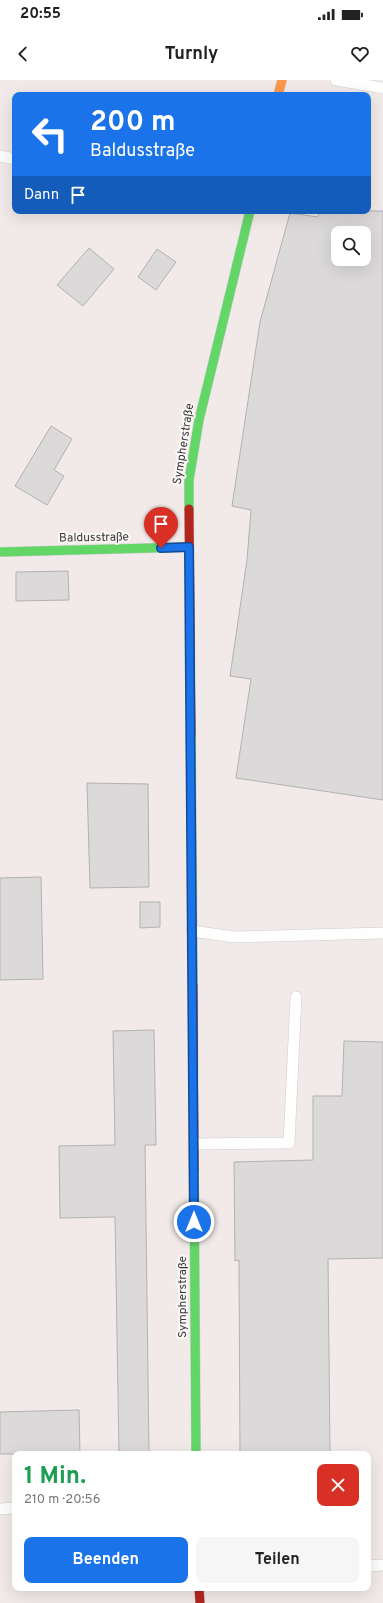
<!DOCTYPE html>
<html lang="de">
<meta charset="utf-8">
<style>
:root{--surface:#fff;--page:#f6f6f6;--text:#222;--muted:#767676;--accent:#1a73e8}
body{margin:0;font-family:Overpass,sans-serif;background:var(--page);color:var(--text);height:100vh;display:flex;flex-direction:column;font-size:15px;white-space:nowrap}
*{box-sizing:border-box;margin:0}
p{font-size:13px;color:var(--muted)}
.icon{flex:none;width:22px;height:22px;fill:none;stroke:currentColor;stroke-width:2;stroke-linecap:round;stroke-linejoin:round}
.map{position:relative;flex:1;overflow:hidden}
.drawer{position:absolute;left:12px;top:1371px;width:359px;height:140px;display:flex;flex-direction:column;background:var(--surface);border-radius:8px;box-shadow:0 4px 16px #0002}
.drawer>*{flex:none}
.top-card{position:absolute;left:12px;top:12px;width:359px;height:122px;border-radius:8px;box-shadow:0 4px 16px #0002;background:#1a73e8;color:#fff;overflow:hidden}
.tools{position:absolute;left:331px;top:146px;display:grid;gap:8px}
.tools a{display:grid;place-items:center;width:40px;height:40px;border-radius:8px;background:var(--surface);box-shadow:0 4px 16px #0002;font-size:20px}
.pin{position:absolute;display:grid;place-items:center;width:34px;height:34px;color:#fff;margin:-41px -17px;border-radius:50% 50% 50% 0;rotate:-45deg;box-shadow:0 0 4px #0007}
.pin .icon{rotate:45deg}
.me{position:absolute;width:44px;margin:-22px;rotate:0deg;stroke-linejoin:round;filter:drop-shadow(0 0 3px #0008)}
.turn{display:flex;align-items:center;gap:14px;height:84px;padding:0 12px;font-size:18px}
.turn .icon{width:52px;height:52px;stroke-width:2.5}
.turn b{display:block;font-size:28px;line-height:34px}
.then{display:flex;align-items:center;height:38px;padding:0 12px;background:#0003;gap:8px;font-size:15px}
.round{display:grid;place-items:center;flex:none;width:42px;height:42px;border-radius:8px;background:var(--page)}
.overview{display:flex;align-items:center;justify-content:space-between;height:68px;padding:0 12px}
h1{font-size:24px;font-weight:700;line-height:30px;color:#1e9e55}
.cta{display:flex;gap:8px;margin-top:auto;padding:8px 12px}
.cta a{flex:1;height:46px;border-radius:8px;background:var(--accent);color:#fff;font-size:16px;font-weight:700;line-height:46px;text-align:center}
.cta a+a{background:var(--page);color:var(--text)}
.status{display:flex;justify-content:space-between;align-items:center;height:28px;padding:0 20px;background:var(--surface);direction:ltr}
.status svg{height:11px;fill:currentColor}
header{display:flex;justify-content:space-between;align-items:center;height:52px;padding:0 12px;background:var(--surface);font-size:18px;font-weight:700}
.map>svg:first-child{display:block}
.built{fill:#f1eae9;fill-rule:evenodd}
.building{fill:#dbd9d9;stroke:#b3b1b1;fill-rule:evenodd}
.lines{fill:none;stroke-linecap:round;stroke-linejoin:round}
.lane-casing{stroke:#cecccc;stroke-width:12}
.fast-casing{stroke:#cecccc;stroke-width:10}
.slow-casing{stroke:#cecccc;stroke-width:10}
.jam-casing{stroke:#cecccc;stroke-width:10}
.lane{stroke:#fefefe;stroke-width:11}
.fast{stroke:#63d668;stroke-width:9}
.slow{stroke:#ff974d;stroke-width:9}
.jam{stroke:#b3261e;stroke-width:9}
.route-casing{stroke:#114b97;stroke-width:10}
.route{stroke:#1a73e8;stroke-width:7}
.labels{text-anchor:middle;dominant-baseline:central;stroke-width:4;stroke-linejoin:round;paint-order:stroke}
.street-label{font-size:12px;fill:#373636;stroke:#fcf8f8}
</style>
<div class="status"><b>20:55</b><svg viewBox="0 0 49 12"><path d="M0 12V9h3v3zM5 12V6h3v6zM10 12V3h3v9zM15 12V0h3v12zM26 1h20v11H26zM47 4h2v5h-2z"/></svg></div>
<header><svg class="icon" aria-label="back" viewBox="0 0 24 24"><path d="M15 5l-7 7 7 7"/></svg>Turnly<svg class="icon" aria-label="heart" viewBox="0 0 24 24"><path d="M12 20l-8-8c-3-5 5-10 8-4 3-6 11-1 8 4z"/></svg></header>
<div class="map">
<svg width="383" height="1523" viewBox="0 0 383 1523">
<rect width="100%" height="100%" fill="#fbf9f9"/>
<path class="built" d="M 0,0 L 383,0 L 383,1523 L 0,1523 ZM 15,15 L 368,15 L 368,131 L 15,131 ZM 338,153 L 364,153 L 364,179 L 338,179 ZM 15,1374 L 368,1374 L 368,1508 L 15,1508 Z"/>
<path class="building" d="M 319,131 L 383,131 L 383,720 L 236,698 L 251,599 L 230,596 L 247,480 L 251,430 L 232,426 L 260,242 L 290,133 L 318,137 ZM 338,153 L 364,153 L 364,179 L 338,179 Z
M 89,168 L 114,189 L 83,226 L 57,205 Z
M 157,169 L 176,182 L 156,210 L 138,197 Z
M 51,346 L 72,359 L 54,390 L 64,396 L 47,425 L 15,406 Z
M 68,491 L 69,520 L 16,521 L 16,492 Z
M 87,703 L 148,704 L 149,807 L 90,808 Z
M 41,797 L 43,899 L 0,900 L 0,798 Z
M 140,822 L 160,822 L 160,847 L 140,848 Z
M 154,950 L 156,1065 L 145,1065 L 149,1374 L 119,1374 L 115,1137 L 60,1138 L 59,1066 L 115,1065 L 113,951 Z
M 344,961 L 383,962 L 383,1178 L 328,1179 L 330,1374 L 240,1374 L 239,1180 L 235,1181 L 234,1082 L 313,1080 L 313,1016 L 342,1016 Z
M 79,1330 L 80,1374 L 0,1374 L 0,1332 Z"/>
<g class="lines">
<g class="lane-casing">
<path id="lane" d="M 336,0 L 383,8
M 0,76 L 15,79
M 192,851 L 234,857 L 383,853
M 193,1064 L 289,1063 L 296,917
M 0,1429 L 15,1428
M 368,1486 L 383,1485"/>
</g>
<g class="fast-casing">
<path id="fast" d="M 189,429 L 189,400 L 199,340 L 250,131
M 0,472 L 189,467
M 191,654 L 193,906
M 194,1090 L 196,1374"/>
</g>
<g class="slow-casing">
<path id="slow" d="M 278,15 L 282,0"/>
</g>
<g class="jam-casing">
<path id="jam" d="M 189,429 L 191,654
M 193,906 L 194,1090
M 199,1508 L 200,1523"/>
</g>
<use href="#lane" class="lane"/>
<use href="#fast" class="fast"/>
<use href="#slow" class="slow"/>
<use href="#jam" class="jam"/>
</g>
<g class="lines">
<g class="route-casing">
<path id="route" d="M 161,468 L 189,467 L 194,1142"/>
</g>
<use href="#route" class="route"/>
</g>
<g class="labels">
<g class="street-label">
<text transform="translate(184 364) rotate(-81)">Sympherstraße</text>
<text transform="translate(94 458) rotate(-1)">Baldusstraße</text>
<text transform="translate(183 1217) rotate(-90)">Sympherstraße</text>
</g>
</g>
</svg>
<div class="tools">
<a><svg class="icon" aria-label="search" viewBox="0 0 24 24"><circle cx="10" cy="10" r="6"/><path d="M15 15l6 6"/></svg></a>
</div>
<div class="pin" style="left:161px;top:468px;background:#d93025"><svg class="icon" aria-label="arrive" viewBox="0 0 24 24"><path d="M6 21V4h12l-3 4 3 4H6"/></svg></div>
<svg class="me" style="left:194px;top:1142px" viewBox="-20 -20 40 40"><circle r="17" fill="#1a73e8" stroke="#fff" stroke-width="3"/><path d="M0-11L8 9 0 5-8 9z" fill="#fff"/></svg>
<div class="top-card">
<div class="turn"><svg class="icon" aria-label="left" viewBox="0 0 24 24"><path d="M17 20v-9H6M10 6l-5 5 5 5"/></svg><div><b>200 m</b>Baldusstraße</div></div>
<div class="then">Dann<svg class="icon" aria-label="arrive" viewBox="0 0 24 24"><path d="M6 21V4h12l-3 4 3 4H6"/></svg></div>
</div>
<section class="drawer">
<div class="overview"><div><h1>1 Min.</h1><p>210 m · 20:56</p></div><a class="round" style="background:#d93025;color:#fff"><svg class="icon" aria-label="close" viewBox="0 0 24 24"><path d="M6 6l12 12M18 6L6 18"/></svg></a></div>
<div class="cta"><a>Beenden</a><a>Teilen</a></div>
</section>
</div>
